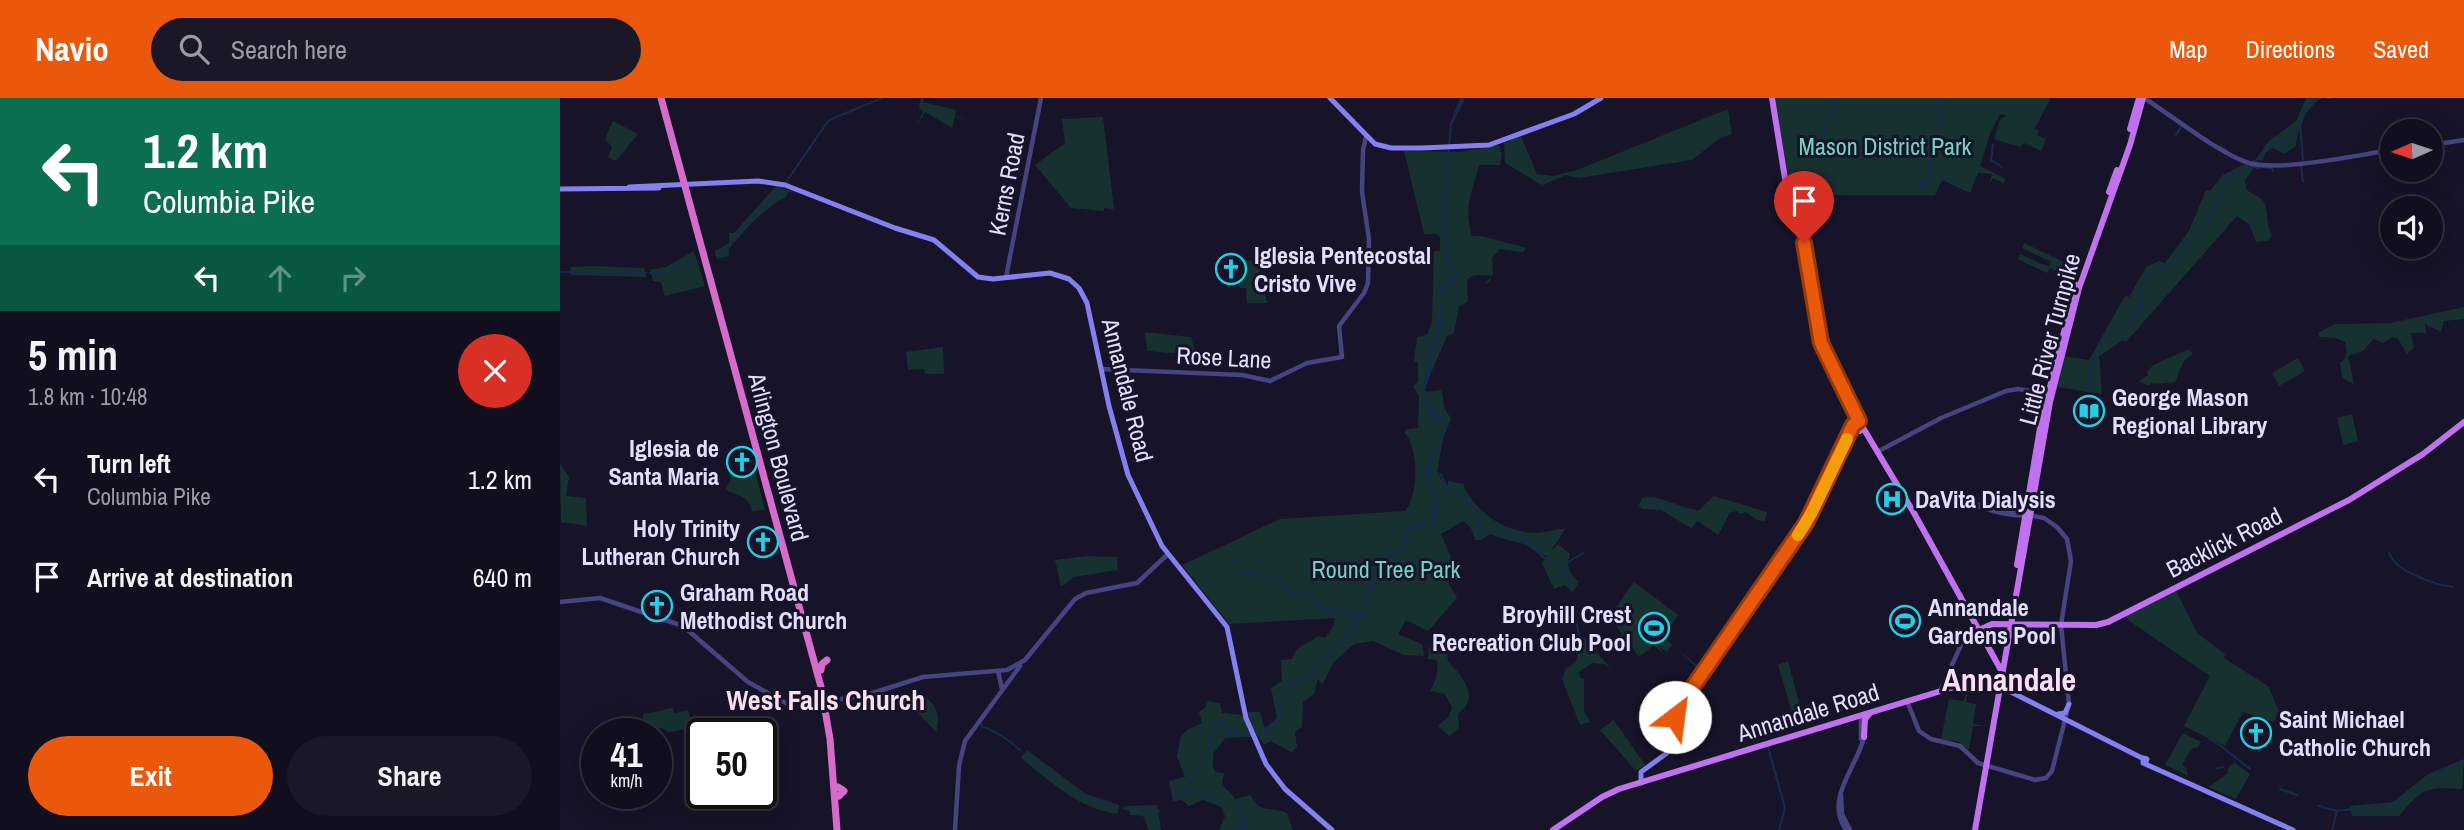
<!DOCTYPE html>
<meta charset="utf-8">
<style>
:root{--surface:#110e1e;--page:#1a1727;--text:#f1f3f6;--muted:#9c9ca4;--line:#302e3c;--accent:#ea580c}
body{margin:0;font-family:"Archivo Narrow",sans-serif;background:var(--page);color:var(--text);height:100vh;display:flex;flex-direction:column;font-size:26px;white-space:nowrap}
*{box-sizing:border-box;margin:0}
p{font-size:23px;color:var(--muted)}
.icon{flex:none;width:38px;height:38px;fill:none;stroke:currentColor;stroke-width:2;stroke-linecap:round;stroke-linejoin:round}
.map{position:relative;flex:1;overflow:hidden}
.details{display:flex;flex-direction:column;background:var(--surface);width:560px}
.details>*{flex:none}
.banner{background:#0b6e4f;color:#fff;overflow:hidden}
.needle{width:46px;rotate:267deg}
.tools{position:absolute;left:1820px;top:21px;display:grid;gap:14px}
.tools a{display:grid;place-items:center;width:63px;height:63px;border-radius:50%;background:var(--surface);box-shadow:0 7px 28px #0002,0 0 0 2px var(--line);font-size:35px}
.speed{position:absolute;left:21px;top:620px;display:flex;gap:14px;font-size:35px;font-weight:700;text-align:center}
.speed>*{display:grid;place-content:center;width:91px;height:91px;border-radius:50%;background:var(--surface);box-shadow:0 7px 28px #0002,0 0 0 2px var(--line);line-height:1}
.speed small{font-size:18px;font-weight:400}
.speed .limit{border:4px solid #111;border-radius:10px;background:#fff;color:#111}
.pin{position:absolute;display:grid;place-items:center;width:60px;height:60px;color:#fff;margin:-72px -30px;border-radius:50% 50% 50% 0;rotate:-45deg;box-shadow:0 0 7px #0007}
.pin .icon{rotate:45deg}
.me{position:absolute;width:77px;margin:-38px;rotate:30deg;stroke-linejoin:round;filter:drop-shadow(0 0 5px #0008)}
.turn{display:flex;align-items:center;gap:24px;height:147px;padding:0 28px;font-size:32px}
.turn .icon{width:91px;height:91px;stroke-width:2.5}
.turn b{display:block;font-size:49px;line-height:60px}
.lanes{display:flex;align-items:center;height:66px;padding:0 28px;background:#0003;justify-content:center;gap:35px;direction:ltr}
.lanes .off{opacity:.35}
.round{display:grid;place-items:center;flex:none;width:74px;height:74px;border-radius:37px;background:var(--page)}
.headline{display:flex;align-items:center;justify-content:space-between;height:119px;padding:0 28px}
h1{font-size:42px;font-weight:700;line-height:52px}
.action{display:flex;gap:14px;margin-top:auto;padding:14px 28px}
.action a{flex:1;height:80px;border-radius:42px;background:var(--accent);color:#fff;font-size:28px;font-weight:700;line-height:80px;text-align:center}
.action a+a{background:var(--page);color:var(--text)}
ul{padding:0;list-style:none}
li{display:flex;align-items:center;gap:21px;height:98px;padding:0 28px}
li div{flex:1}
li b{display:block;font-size:26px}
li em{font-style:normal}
header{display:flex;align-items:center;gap:42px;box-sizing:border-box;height:98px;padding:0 35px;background:var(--accent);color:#fff}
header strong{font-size:33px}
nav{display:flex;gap:38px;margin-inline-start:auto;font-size:24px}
.search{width:490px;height:63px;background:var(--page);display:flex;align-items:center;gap:18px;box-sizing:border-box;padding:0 24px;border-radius:38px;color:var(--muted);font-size:26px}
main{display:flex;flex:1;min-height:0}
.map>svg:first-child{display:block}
.green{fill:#173130}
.water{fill:#172c4d}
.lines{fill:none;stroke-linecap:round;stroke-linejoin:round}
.stream{stroke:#172c4d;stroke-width:2}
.tertiary{stroke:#474481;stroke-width:4.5}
.secondary{stroke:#8480f0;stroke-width:5}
.primary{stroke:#c072ee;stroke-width:6}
.trunk{stroke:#d66cca;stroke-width:7}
.route-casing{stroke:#983908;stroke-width:18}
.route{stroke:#ea580c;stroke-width:12}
.slow{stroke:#f59e0b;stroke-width:12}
.labels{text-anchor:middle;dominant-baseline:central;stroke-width:6;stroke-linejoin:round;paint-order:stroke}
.park-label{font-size:24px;fill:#72d4bc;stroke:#171328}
.street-label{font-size:24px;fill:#e2defb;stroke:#171328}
.poi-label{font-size:24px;font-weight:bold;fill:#e2defb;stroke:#171328;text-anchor:start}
.quarter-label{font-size:28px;font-weight:bold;fill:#fbe0f1;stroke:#171328}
.district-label{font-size:32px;font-weight:bold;fill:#fbe0f1;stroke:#171328}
</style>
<header>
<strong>Navio</strong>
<div class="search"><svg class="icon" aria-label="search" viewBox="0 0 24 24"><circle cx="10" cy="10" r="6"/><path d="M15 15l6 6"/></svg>Search here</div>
<nav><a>Map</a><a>Directions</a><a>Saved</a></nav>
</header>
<main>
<section class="details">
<div class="banner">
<div class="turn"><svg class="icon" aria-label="left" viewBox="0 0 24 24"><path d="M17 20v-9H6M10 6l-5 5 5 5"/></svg><div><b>1.2 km</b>Columbia Pike</div></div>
<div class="lanes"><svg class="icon" aria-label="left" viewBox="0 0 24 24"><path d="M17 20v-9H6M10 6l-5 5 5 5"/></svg><svg class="icon off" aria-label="ahead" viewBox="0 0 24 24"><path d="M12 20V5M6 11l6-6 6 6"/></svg><svg class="icon off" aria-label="right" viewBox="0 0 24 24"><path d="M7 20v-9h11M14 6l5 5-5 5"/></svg></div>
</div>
<div class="headline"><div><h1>5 min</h1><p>1.8 km · 10:48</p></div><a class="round" style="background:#d93025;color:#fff"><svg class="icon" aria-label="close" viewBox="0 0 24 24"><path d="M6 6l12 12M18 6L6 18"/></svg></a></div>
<ul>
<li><svg class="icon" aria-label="left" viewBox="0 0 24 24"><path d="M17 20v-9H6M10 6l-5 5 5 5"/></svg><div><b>Turn left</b><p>Columbia Pike</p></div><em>1.2 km</em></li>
<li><svg class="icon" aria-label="arrive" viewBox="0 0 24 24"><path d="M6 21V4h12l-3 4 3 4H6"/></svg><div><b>Arrive at destination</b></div><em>640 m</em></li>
</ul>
<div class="action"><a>Exit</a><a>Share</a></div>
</section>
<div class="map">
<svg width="1904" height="732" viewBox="0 0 1904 732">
<rect width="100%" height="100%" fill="#171328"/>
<path class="green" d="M 361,0 L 363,0 L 363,4 L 396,12 L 395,18 L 408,21 L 395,19 L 392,30 L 365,14 L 357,27 L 363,13 L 359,10 Z
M 1214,0 L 1491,0 L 1475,30 L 1472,29 L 1479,33 L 1477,37 L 1486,41 L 1481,53 L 1464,45 L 1460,49 L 1434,41 L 1440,21 L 1446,18 L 1442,16 L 1439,18 L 1430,36 L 1420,68 L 1446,81 L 1443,85 L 1433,80 L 1429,87 L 1432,76 L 1418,75 L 1410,95 L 1382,82 L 1375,97 L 1232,97 Z
M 1746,0 L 1762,0 C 1746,9 1737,30 1736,48 L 1724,56 L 1713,50 L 1706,54 L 1702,63 L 1696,61 L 1709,43 L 1736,23 Z
M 1168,11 L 1172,36 L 1159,41 L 1132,62 L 1019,80 L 1006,77 L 982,87 L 945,65 L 944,45 L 961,38 L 977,76 L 993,78 L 1017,72 Z
M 543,19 L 554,111 L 544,110 L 544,113 L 511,110 L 475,67 L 505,45 L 502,21 Z
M 53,23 L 78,36 L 56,63 L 48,59 L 52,49 L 45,41 Z
M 939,47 L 942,56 L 940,67 L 919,67 C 912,96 903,108 912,138 L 922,138 L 966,150 L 963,154 L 940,151 L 932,160 L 933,178 L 931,177 L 930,184 L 925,186 L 930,180 L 929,177 L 914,177 L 907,182 L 908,203 L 899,209 L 894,235 L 887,238 L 864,291 L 865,294 L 880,292 L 882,294 L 884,309 L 891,321 L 883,341 L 877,374 L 884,386 L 888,387 L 888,383 L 903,386 C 915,415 950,439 984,434 C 991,433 998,431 1006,430 L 991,453 L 998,446 L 1010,456 C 1006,469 1009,476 1019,484 L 1013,494 L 1005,487 L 994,491 L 982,465 L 987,458 C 978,457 974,451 965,447 C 954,442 942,442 931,436 L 921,442 L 915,442 L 911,430 L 903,423 L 881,436 L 895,468 L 884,477 L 897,500 L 868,533 L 846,522 L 838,536 L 862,546 L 864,558 L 844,557 L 813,543 L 794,546 L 773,565 L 762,587 L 758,581 L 754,596 L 743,604 L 742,629 L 735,634 L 737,649 L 731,654 L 711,643 L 704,647 L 694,632 L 687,614 L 700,614 L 705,630 L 717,620 L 711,590 L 722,583 L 721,562 L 732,561 C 736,547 748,546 758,538 L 765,540 L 773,529 L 775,520 L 669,526 L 622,467 L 720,421 L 845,413 C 859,397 859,349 844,334 L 847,331 L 858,330 L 859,298 L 853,288 L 858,284 L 858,264 L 854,264 L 857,239 L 867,237 L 872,223 L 874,153 L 880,153 L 880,139 L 877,136 L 864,136 L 844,53 L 900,54 Z
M 1685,66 L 1695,69 L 1685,82 L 1686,91 C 1691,96 1701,99 1704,104 C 1709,113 1705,126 1712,137 L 1708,143 L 1696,144 L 1689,126 L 1677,118 L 1566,244 L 1562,243 L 1539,258 L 1542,296 L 1497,289 L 1504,258 L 1529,262 L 1565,198 L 1569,199 L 1586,169 L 1599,163 L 1605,165 L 1629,133 L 1646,92 L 1650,93 L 1663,77 Z
M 216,88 L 234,94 L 228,94 L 227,98 C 205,110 184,131 169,151 L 169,158 L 157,161 L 155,153 L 169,145 L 169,135 L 174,135 Z
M 1464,145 L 1518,171 L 1514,182 L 1490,170 L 1487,175 L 1458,161 L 1460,156 L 1489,169 L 1491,164 L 1462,150 Z
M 134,153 L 145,188 L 105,198 L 101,184 L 93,183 L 90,172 L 106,169 Z
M 681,162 L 698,163 L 707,205 L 687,205 L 686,190 L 680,190 L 675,181 Z
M 35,168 L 84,170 L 86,179 L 11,177 L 10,169 Z
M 1904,209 L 1904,221 L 1884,223 L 1881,234 L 1865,226 L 1866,237 L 1863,235 L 1851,235 L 1854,249 L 1847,256 L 1838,241 L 1832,239 L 1823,245 L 1814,241 L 1803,253 L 1788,258 L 1794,286 L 1782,280 L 1780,264 C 1788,261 1787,251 1785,244 L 1776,240 L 1759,239 L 1758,235 L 1775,226 L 1830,225 Z
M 585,234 L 631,239 L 636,257 L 587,253 Z
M 383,249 L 384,276 L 365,276 L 364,271 L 348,272 L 346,254 Z
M 1629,251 L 1633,256 L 1624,263 L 1615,284 L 1593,286 L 1592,284 L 1588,288 L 1579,283 L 1588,277 L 1587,274 L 1593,267 Z
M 1738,260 L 1745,273 L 1719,288 L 1712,275 Z
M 1792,316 L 1798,343 L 1783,347 L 1777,320 Z
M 0,365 L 9,379 L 6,398 L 26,400 L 27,428 L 1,424 Z
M 188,370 L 195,373 L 205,412 L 192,413 C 189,398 177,397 165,392 L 171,382 L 169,374 Z
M 1154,398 L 1207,414 L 1205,423 L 1197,422 L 1186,414 L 1181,416 L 1176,413 L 1170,415 L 1158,437 L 1138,423 L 1131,430 L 1101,412 L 1082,411 L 1079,408 L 1082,400 L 1094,399 L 1138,413 Z
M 527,458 L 557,459 L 558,472 L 514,479 L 501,489 L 495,462 Z
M 1074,484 L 1118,517 L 1103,539 L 1141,571 L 1140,573 L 1113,547 L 1106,554 L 1097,546 L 1105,557 L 1094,547 L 1079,559 L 1049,519 Z
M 1616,493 L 1637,535 L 1665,556 L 1664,560 L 1708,588 L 1719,613 L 1714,624 L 1683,614 L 1665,648 L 1624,628 L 1650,578 L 1568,522 L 1566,518 Z
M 1029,539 L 1034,540 L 1037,555 L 1051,570 L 1045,566 L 1032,565 L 1019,574 L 1020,579 L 1024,581 L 1024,614 L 1030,624 L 1020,627 L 1002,581 L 1006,570 C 1020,565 1018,554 1017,542 L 1021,540 L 1026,543 Z
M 869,549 L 887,550 L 888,564 C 899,574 917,594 905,609 C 903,612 899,614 898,617 L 899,631 L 889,638 L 878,628 L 889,618 L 892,609 L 885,596 L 870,593 C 877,582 878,574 877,562 L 868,561 Z
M 1228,563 L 1243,619 L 1234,621 L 1218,567 Z
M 1409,586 L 1406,604 L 1416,606 L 1413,626 L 1427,628 L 1413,628 L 1409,652 L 1399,644 L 1381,641 L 1389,601 L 1404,603 Z
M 362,597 C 377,606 381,618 376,634 L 343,599 Z
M 648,603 L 660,605 L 662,615 L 683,617 L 691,639 L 665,640 L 653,656 L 653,670 L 656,674 L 665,675 C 657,689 668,690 675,701 L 691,697 C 697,715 712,709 727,715 L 733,732 L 659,732 L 665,718 L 661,709 L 643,702 L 629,708 L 622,702 L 613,703 L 609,683 L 625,679 L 617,659 L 620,640 L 627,632 L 642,625 L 639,614 L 645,610 Z
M 113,610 L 114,615 L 128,612 L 132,630 L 109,634 L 102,630 L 84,631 L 83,616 Z
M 1054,622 L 1085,667 L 1076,673 L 1040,632 Z
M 1623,635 L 1641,644 L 1638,649 L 1631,651 L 1622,667 L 1626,670 L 1628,678 L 1605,667 Z
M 467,652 L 526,696 L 559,707 L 558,716 C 519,711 491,684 461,660 Z
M 1904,661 L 1902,691 C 1865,689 1863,690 1839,718 L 1792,718 L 1789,708 L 1833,704 L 1868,676 Z
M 1675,665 L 1690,676 L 1676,701 L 1649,689 L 1667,676 L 1668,669 Z
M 597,707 L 601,732 L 589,732 L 583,718 L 570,717 L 570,713 L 564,712 L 565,708 Z"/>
<path class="water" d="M 900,0 L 904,0 L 904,3 L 892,27 L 885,98 L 885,135 L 890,146 L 890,170 L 898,175 L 898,182 L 881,190 C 882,204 882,218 881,233 C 880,241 875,250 872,257 C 869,263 871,267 871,273 C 870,284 860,293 866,304 C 872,315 882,317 888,326 C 881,340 880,357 867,366 C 871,385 886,412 871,428 L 866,425 L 847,436 C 842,462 841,449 823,461 L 824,473 L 804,501 L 809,507 L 808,519 L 799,518 L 794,525 L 798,529 L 787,533 L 787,543 L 775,553 L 769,564 L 759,562 L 755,578 L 745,579 L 738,586 L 733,584 L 730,593 L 720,601 L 722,618 C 709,640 676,648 661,624 L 655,626 L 648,660 L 627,689 C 644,696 662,708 679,710 L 683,718 L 683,731 L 691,732 L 680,732 L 681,718 L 678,711 L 658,706 L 625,689 L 646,661 L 653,624 L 662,621 C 678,644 703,640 719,618 L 718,601 L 729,592 L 731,582 L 738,584 L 745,578 L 755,576 L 757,561 L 768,562 L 775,550 L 785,543 L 785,531 L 795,528 L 792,523 L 799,515 L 807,517 L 807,507 L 802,499 L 821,472 L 817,466 L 820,459 L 841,450 L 844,435 L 853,428 L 867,423 L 871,425 L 874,398 L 864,368 L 877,351 L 885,326 L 874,320 L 863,302 L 862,291 L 868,271 L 866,259 C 878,245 876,233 877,217 C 878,211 882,207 881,201 C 880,193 878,193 882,185 L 896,180 L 896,175 L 889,172 L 886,156 L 888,147 L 883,135 L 883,106 L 890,26 Z"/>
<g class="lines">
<path class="stream" d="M 1767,0 L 1772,0
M 1740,25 L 1743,62
M 1616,37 L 1621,29
M 1266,38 L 1263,28 L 1278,0
M 1305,42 L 1317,43
M 1241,44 L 1246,41
M 1433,46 L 1431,62 L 1442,69
M 1660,48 L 1667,52
M 1692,64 L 1699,61 L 1707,47 C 1716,44 1727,48 1734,39 C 1744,27 1741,10 1756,0
M 1691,68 L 1699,70
M 1741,68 L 1743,84
M 1706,70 L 1712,70 L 1713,73
M 226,84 L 269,22 L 322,0
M 1360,91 L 1363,89 L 1361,83 L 1366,84 L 1373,58 L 1380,51 L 1374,46 L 1380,37 L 1380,0
M 156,157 L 166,152 L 222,89
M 0,174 L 86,175
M 90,175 L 112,173 L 136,162
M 1527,293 C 1533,269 1532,239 1560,232 L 1569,219 L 1583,208 L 1583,200 L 1579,194 L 1589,176 C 1598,170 1609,169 1618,161 C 1623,158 1623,151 1626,147 C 1635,134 1656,127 1652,108 L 1663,98 L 1665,79 L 1684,73 L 1690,68
M 867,370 L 881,377 L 887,390 L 892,390 L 913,409 L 921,432 L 961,438 L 984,460 L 1002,468 L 1023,455
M 1085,406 L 1104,405 L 1127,414
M 1829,455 C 1835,473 1873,486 1893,489
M 1002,468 L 1009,479 L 1011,493
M 677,477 L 691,475 L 721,486
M 722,488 C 732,495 736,499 750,496 L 761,510 L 799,516
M 1017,513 L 1015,517 L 1019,537 L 1026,542 L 1027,547 L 1036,550
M 1229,577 L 1227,578 L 1231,582
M 421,625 L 422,629 C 434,631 451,644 460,652
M 1649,641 L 1661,648 L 1690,671
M 1208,649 L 1225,710 L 1219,732
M 466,656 L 511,694 L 558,710
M 1656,670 L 1663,669
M 1720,691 L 1737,697
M 613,700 L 628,692
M 1759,708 L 1777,713
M 563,710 L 599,713
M 1772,732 L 1777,713 L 1837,705 L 1890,668 L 1904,663"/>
<path class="tertiary" d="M 1584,0 C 1611,17 1661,57 1689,65 C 1720,74 1797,57 1832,52
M 1871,47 L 1904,42
M 446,179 L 481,0
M 541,271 L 682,277 L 710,283 L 747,265 L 782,259 L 779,228 L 804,195 L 808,185 L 809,141 L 802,94 L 803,52 L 806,39
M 1317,354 L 1381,320 L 1446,293 L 1458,291 L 1490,296
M 1353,412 C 1402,389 1417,417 1466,418
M 0,504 L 40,500 L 123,528 L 188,584 L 226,605 L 250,605
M 438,573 L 442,591
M 1380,593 L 1402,545 L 1419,532
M 1347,603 L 1359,633 L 1371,641 L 1400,648 L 1418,665 L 1475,682 L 1486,680 L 1492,673 L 1509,606 L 1501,527 L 1511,463 L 1507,441 L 1497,429 L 1484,420 L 1424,409 L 1399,399 L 1372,400 L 1360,405 L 1353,412
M 250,605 L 303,598 L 363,579 L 447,572 L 465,562 L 515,501 L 526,495 L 577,485 L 608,456
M 1301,618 L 1301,641
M 1281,697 L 1282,716 L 1290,732
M 395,732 L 399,668 L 405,643 L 460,568
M 1286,732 C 1264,700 1297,670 1304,639"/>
<path class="secondary" d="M 770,0 L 815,46 L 831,50 L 862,50 L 929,47 L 1014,16 L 1041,0
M 69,89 L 198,83 L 225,87 L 335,130 L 374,142 L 418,179 L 433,181 L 490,175 L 509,181 L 519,190 L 527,205 L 549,308 L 568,377 L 602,448 L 667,529 L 686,620 L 706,666 L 725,691 L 772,732
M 0,91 L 99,90
M 1441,589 L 1582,660
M 1498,616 L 1505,615 L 1509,606
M 1586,664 L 1587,661 L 1583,660 L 1583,665 L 1733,732
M 1081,685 L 1081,674 L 1107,655 L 1119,611 L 1246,425 L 1293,327 L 1299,323"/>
<path class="primary" d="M 1212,0 L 1228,99 L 1245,150 L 1262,249 L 1299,323 L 1354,415 L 1442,574
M 1570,31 L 1579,0
M 1549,94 L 1557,72
M 1289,337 L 1295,332 L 1300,333
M 1457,467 L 1481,324 L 1516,187
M 1419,532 L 1432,526 L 1536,527 L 1548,524 L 1789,402 L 1863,356 L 1904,324
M 1304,639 L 1305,621 L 1310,615
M 993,732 L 1042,699 L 1059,691 L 1417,582 L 1425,581 L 1441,589
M 1415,732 L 1490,304 L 1519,190 L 1570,47 L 1583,0"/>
<path class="trunk" d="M 101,0 L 261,589 L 270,641 L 277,732
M 261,572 L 262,566 L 267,562
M 278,689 L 284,693 L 279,698"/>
</g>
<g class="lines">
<g class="route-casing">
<path id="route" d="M 1115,619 L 1130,593 L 1246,425 L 1293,327 L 1299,323 L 1261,245 L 1244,145"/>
</g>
<use href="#route" class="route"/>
<path class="slow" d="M 1238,437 L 1252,414 L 1287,341"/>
</g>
<defs>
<g id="church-ring" transform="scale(1.575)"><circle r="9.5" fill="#171328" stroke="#21d0e4" stroke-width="1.5"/><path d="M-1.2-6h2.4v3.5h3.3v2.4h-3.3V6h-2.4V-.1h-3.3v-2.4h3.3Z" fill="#21d0e4"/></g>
<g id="library-ring" transform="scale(1.575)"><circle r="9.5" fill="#171328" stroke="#21d0e4" stroke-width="1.5"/><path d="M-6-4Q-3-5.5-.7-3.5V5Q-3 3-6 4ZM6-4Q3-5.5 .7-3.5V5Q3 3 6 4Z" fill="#21d0e4"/></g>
<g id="hospital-ring" transform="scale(1.575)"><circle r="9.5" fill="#171328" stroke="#21d0e4" stroke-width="1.5"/><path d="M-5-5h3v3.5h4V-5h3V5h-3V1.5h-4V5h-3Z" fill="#21d0e4"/></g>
<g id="stadium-ring" transform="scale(1.575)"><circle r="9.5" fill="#171328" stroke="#21d0e4" stroke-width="1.5"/><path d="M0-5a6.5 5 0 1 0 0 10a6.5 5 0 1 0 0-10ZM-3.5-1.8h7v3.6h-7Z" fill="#21d0e4"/></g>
</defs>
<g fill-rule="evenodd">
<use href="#church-ring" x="671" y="171"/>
<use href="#library-ring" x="1529" y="313"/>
<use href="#church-ring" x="182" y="364"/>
<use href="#hospital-ring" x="1332" y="401"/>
<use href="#church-ring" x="203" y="444"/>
<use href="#church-ring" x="97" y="508"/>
<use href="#stadium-ring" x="1345" y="523"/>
<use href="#stadium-ring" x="1094" y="530"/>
<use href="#church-ring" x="1696" y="635"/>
</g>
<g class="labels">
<g class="park-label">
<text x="1325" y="48">Mason District Park</text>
<text x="826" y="471">Round Tree Park</text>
</g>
<g class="street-label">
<text transform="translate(446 86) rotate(-79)">Kerns Road</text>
<text transform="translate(1489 241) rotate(-75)">Little River Turnpike</text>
<text transform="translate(664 259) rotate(3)">Rose Lane</text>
<text transform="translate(568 292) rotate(76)">Annandale Road</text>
<text transform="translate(219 359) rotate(75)">Arlington Boulevard</text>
<text transform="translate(1664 444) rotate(-27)">Backlick Road</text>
<text transform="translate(1248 614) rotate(-17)">Annandale Road</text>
</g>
<g class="poi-label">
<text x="694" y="157">Iglesia Pentecostal<tspan x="694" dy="28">Cristo Vive</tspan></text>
<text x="1552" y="299">George Mason<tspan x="1552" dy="28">Regional Library</tspan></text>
<text x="159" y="350" text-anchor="end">Iglesia de<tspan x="159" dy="28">Santa Maria</tspan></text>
<text x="1355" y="401">DaVita Dialysis</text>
<text x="180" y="430" text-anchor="end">Holy Trinity<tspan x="180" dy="28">Lutheran Church</tspan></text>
<text x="120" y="494">Graham Road<tspan x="120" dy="28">Methodist Church</tspan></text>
<text x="1368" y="509">Annandale<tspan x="1368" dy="28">Gardens Pool</tspan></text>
<text x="1071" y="516" text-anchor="end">Broyhill Crest<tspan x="1071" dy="28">Recreation Club Pool</tspan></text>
<text x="1719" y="621">Saint Michael<tspan x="1719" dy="28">Catholic Church</tspan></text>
</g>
<g class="quarter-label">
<text x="266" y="602">West Falls Church</text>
</g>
<g class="district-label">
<text x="1449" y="581">Annandale</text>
</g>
</g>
</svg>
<div class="tools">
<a><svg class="needle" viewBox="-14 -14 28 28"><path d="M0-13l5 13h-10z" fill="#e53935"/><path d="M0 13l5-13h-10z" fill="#9c9ca4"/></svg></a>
<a><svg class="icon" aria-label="sound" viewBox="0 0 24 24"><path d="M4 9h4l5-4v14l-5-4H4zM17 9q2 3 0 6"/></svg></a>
</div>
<div class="speed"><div>41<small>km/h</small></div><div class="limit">50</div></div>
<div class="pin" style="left:1244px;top:145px;background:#d93025"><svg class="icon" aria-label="arrive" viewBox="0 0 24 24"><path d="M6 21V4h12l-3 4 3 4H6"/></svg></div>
<svg class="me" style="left:1115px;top:619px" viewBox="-20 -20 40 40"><circle r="19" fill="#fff"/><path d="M0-13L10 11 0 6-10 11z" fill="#ea580c"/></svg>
</div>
</main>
